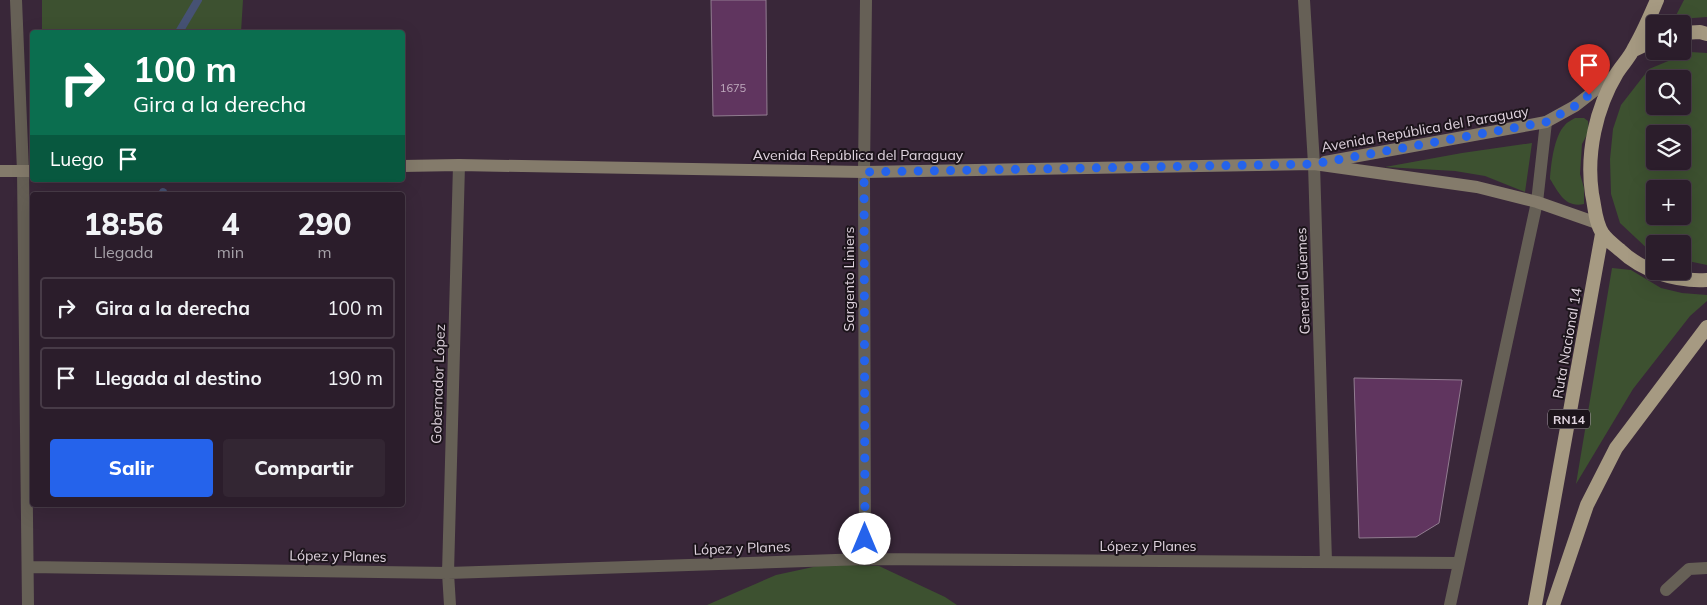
<!DOCTYPE html>
<html lang="es">
<meta charset="utf-8">
<style>
:root{--surface:#2b1d2b;--page:#332633;--text:#f1f3f6;--muted:#a6a2a9;--line:#473b47;--accent:#2563eb}
body{margin:0;font-family:Mulish,sans-serif;background:var(--page);color:var(--text);height:100vh;display:flex;flex-direction:column;font-size:19px;white-space:nowrap}
*{box-sizing:border-box;margin:0}
p{font-size:16px;color:var(--muted)}
.icon{flex:none;width:28px;height:28px;fill:none;stroke:currentColor;stroke-width:2;stroke-linecap:round;stroke-linejoin:round}
.map{position:relative;flex:1;overflow:hidden}
.panel{position:absolute;left:30px;top:192px;width:375px;height:315px;display:flex;flex-direction:column;background:var(--surface);border-radius:5px;box-shadow:0 5px 20px #0002,0 0 0 1px var(--line)}
.panel>*{flex:none}
.guide{position:absolute;left:30px;top:30px;width:375px;height:152px;border-radius:5px;box-shadow:0 5px 20px #0002,0 0 0 1px var(--line);background:#0b6e4f;color:#fff;overflow:hidden}
.buttons{position:absolute;left:1646px;top:15px;display:grid;gap:10px}
.buttons a{display:grid;place-items:center;width:45px;height:45px;border-radius:5px;background:var(--surface);box-shadow:0 5px 20px #0002,0 0 0 1px var(--line);font-size:25px}
.pin{position:absolute;display:grid;place-items:center;width:42px;height:42px;color:#fff;margin:-51px -21px;border-radius:50% 50% 50% 0;rotate:-45deg;box-shadow:0 0 5px #0007}
.pin .icon{rotate:45deg}
.me{position:absolute;width:55px;margin:-28px;rotate:0deg;stroke-linejoin:round;filter:drop-shadow(0 0 4px #0008)}
.turn{display:flex;align-items:center;gap:18px;height:105px;padding:0 20px;font-size:22px}
.turn .icon{width:65px;height:65px;stroke-width:2.5}
.turn b{display:block;font-size:35px;line-height:42px}
.then{display:flex;align-items:center;height:48px;padding:0 20px;background:#0003;gap:10px;font-size:19px}
.eta{display:flex;justify-content:space-evenly;align-items:center;height:85px;text-align:center}
.eta b{font-size:30px;font-weight:800;line-height:35px}
.primary-button{display:flex;gap:10px;margin-top:auto;padding:10px 20px}
.primary-button a{flex:1;height:58px;border-radius:5px;background:var(--accent);color:#fff;font-size:20px;font-weight:800;line-height:58px;text-align:center}
.primary-button a+a{background:var(--page);color:var(--text)}
ul{padding:0;list-style:none}
li{display:flex;align-items:center;gap:15px;height:62px;margin:0 10px 8px;padding:0 10px;border:2px solid var(--line);border-radius:5px}
li div{flex:1}
li b{display:block;font-size:19px}
li em{font-style:normal}
.map>svg:first-child{display:block}
.green{fill:#3d5130;fill-rule:evenodd}
.lines{fill:none;stroke-linecap:round;stroke-linejoin:round}
.stream{stroke:#465274;stroke-width:8}
.building{fill:#60355f;stroke:#927d91}
.service{stroke:#666056;stroke-width:12}
.minor{stroke:#666056;stroke-width:12}
.secondary{stroke:#847b6b;stroke-width:12}
.trunk{stroke:#a69a82;stroke-width:14}
.route{stroke:#2563eb;stroke-width:9;stroke-dasharray:0 16.2}
.labels{text-anchor:middle;dominant-baseline:central;stroke-width:4;stroke-linejoin:round;paint-order:stroke}
.number-label{font-size:11px;fill:#c0acbf}
.shield{fill:#1c141b;stroke:#a59aa4;stroke-width:1}
.shield-label{font-size:12px;font-weight:bold;fill:#e0d4df}
.street-label{font-size:14px;fill:#e0d4df;stroke:#1c141b}
</style>
<div class="map">
<svg width="1707" height="605" viewBox="0 0 1707 605">
<rect width="100%" height="100%" fill="#392739"/>
<path class="green" d="M 42,0 L 243,0 L 241,32 L 42,32 Z
M 1684,0 L 1707,0 L 1707,17 L 1693,18 L 1672,23 Z
M 1690,52 L 1707,53 L 1707,265 L 1683,260 L 1682,244 L 1655,244 L 1655,254 L 1652,253 L 1620,223 L 1611,194 L 1610,159 L 1613,129 L 1621,105 L 1649,69 ZM 1655,79 L 1682,79 L 1682,106 L 1655,106 ZM 1655,134 L 1682,134 L 1682,161 L 1655,161 ZM 1655,189 L 1682,189 L 1682,216 L 1655,216 Z
M 1575,118 L 1584,118 L 1588,121 L 1589,131 L 1582,144 L 1580,174 L 1584,188 L 1584,204 C 1565,208 1559,193 1550,179 C 1551,164 1554,136 1565,125 C 1567,122 1572,120 1575,118 Z
M 1532,143 L 1525,192 L 1485,176 L 1455,171 L 1385,167 L 1462,153 Z
M 1612,268 L 1631,270 L 1661,288 L 1682,293 L 1707,295 L 1707,301 L 1690,316 L 1633,389 L 1576,484 Z
M 827,564 L 879,566 L 945,597 L 957,605 L 707,605 L 776,575 Z"/>
<g class="lines">
<path class="stream" d="M 179,32 L 198,0
M 162,195 L 163,192"/>
</g>
<path class="building" d="M 711,0 L 766,0 L 767,115 L 713,116 Z
M 1354,378 L 1462,380 L 1439,523 L 1416,537 L 1359,538 Z"/>
<g class="lines">
<path class="service" d="M 1666,590 L 1689,569 L 1707,568"/>
<path class="minor" d="M 16,0 L 23,171 L 28,605
M 1304,0 L 1314,164 L 1326,562
M 865,559 L 864,172 L 866,0
M 28,567 L 448,573 L 865,559 L 1458,563
M 450,605 L 448,573 L 459,165
M 1450,605 L 1537,202 L 1546,122"/>
<path class="secondary" d="M 1325,162 L 1546,122 L 1575,106 L 1616,74
M 402,166 L 459,165 L 864,172 L 1314,164 L 1477,187 L 1537,202 L 1597,223
M 0,171 L 32,171"/>
<path class="trunk" d="M 1657,0 C 1650,16 1643,33 1634,48 C 1630,57 1622,65 1617,73 C 1596,108 1586,153 1592,194 C 1595,207 1595,223 1603,234 C 1607,240 1614,245 1620,250 C 1642,271 1676,282 1707,280
M 1682,33 L 1700,32 L 1707,34
M 1634,50 L 1655,40
M 1535,605 L 1602,234
M 1553,605 L 1587,505 L 1616,448 L 1707,327"/>
</g>
<g class="lines">
<path class="route" d="M 865,539 L 864,172 L 1314,164 L 1546,122 L 1575,106 L 1589,95"/>
</g>
<g class="labels">
<g class="number-label">
<text x="733" y="88">1675</text>
</g>
<rect class="shield" x="1548" y="409.5" width="42" height="19" rx="4"/>
<g class="shield-label">
<text x="1569" y="419">RN14</text>
</g>
<g class="street-label">
<text transform="translate(1425 129) rotate(-10)">Avenida República del Paraguay</text>
<text x="858" y="155">Avenida República del Paraguay</text>
<text transform="translate(849 279) rotate(-90)">Sargento Liniers</text>
<text transform="translate(1303 281) rotate(-92)">General Güemes</text>
<text transform="translate(1567 343) rotate(-80)">Ruta Nacional 14</text>
<text transform="translate(438 384) rotate(-88)">Gobernador López</text>
<text x="1148" y="546">López y Planes</text>
<text transform="translate(742 548) rotate(-2)">López y Planes</text>
<text transform="translate(338 556) rotate(1)">López y Planes</text>
</g>
</g>
</svg>
<div class="buttons">
<a><svg class="icon" aria-label="sound" viewBox="0 0 24 24"><path d="M4 9h4l5-4v14l-5-4H4zM17 9q2 3 0 6"/></svg></a>
<a><svg class="icon" aria-label="search" viewBox="0 0 24 24"><circle cx="10" cy="10" r="6"/><path d="M15 15l6 6"/></svg></a>
<a><svg class="icon" aria-label="layers" viewBox="0 0 24 24"><path d="M12 4l9 5-9 5-9-5zM3 14l9 5 9-5"/></svg></a>
<a>+</a>
<a>−</a>
</div>
<div class="pin" style="left:1589px;top:95px;background:#d93025"><svg class="icon" aria-label="arrive" viewBox="0 0 24 24"><path d="M6 21V4h12l-3 4 3 4H6"/></svg></div>
<svg class="me" style="left:865px;top:539px" viewBox="-20 -20 40 40"><circle r="19" fill="#fff"/><path d="M0-13L10 11 0 6-10 11z" fill="#2563eb"/></svg>
<div class="guide">
<div class="turn"><svg class="icon" aria-label="right" viewBox="0 0 24 24"><path d="M7 20v-9h11M14 6l5 5-5 5"/></svg><div><b>100 m</b>Gira a la derecha</div></div>
<div class="then">Luego<svg class="icon" aria-label="arrive" viewBox="0 0 24 24"><path d="M6 21V4h12l-3 4 3 4H6"/></svg></div>
</div>
<section class="panel">
<div class="eta">
<div><b>18:56</b><p>Llegada</p></div>
<div><b>4</b><p>min</p></div>
<div><b>290</b><p>m</p></div>
</div>
<ul>
<li><svg class="icon" aria-label="right" viewBox="0 0 24 24"><path d="M7 20v-9h11M14 6l5 5-5 5"/></svg><div><b>Gira a la derecha</b></div><em>100 m</em></li>
<li><svg class="icon" aria-label="arrive" viewBox="0 0 24 24"><path d="M6 21V4h12l-3 4 3 4H6"/></svg><div><b>Llegada al destino</b></div><em>190 m</em></li>
</ul>
<div class="primary-button"><a>Salir</a><a>Compartir</a></div>
</section>
</div>
